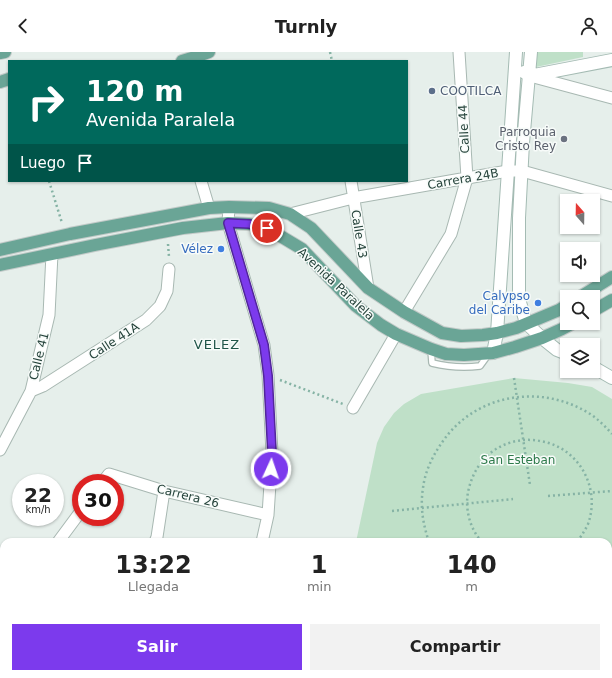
<!DOCTYPE html>
<html lang="es">
<meta charset="utf-8">
<style>
:root{--surface:#fff;--page:#f2f2f2;--text:#222;--muted:#767676;--accent:#7c3aed}
body{margin:0;font-family:"DejaVu Sans",sans-serif;background:var(--page);color:var(--text);height:100vh;display:flex;flex-direction:column;font-size:15px;white-space:nowrap}
*{box-sizing:border-box;margin:0}
p{font-size:13px;color:var(--muted)}
.icon{flex:none;width:22px;height:22px;fill:none;stroke:currentColor;stroke-width:2;stroke-linecap:round;stroke-linejoin:round}
.map{position:relative;flex:1;overflow:hidden}
.side{position:absolute;left:0px;top:486px;width:612px;height:140px;display:flex;flex-direction:column;background:var(--surface);border-radius:12px 12px 0 0;box-shadow:0 1px 3px #0004}
.side>*{flex:none}
.top-card{position:absolute;left:8px;top:8px;width:400px;height:122px;border-radius:0px;box-shadow:0 1px 3px #0004;background:#00695c;color:#fff;overflow:hidden}
.needle{width:26px;rotate:340deg}
.tools{position:absolute;left:560px;top:142px;display:grid;gap:8px}
.tools a{display:grid;place-items:center;width:40px;height:40px;border-radius:0px;background:var(--surface);box-shadow:0 1px 3px #0004;font-size:20px}
.speed{position:absolute;left:12px;top:422px;display:flex;gap:8px;font-size:20px;font-weight:700;text-align:center}
.speed>*{display:grid;place-content:center;width:52px;height:52px;border-radius:50%;background:var(--surface);box-shadow:0 1px 3px #0004;line-height:1}
.speed small{font-size:10px;font-weight:400}
.speed .limit{border:6px solid #d22;background:#fff;color:#111}
.pin{position:absolute;display:grid;place-items:center;width:34px;height:34px;color:#fff;margin:-17px;border:2px solid #fff;border-radius:50%;box-shadow:0 1px 4px #0007}
.me{position:absolute;width:44px;margin:-22px;rotate:3deg;stroke-linejoin:round;filter:drop-shadow(0 0 3px #0008)}
.turn{display:flex;align-items:center;gap:14px;height:84px;padding:0 12px;font-size:18px}
.turn .icon{width:52px;height:52px;stroke-width:2.5}
.turn b{display:block;font-size:28px;line-height:34px}
.then{display:flex;align-items:center;height:38px;padding:0 12px;background:#0003;gap:8px;font-size:15px}
.eta{display:flex;justify-content:space-evenly;align-items:center;height:68px;text-align:center}
.eta b{font-size:24px;font-weight:600;line-height:28px}
.cta{display:flex;gap:8px;margin-top:auto;padding:8px 12px}
.cta a{flex:1;height:46px;border-radius:0px;background:var(--accent);color:#fff;font-size:16px;font-weight:600;line-height:46px;text-align:center}
.cta a+a{background:var(--page);color:var(--text)}
header{display:flex;justify-content:space-between;align-items:center;height:52px;padding:0 12px;background:var(--surface);font-size:18px;font-weight:600}
.map>svg:first-child{display:block}
.green{fill:#bfe0c8}
.lines{fill:none;stroke-linecap:round;stroke-linejoin:round}
.lane-casing{stroke:#a8b8b2;stroke-width:8}
.street-casing{stroke:#a8b8b2;stroke-width:13}
.secondary-casing{stroke:#a4bbb3;stroke-width:14}
.primary-casing{stroke:#c2cac8;stroke-width:14}
.path{stroke:#86b3a5;stroke-width:2.5;stroke-dasharray:2 3;stroke-linecap:butt}
.lane{stroke:#fff;stroke-width:5.5}
.street{stroke:#fff;stroke-width:11}
.secondary{stroke:#fff;stroke-width:12}
.primary{stroke:#6aa596;stroke-width:12}
.route-casing{stroke:#51269a;stroke-width:10}
.route{stroke:#7c3aed;stroke-width:7}
.service-dot{fill:#5c6f8a;stroke:#f7fbf9;stroke-width:1.5}
.worship-dot{fill:#6b7280;stroke:#f7fbf9;stroke-width:1.5}
.shop-dot{fill:#3f7fe0;stroke:#f7fbf9;stroke-width:1.5}
.labels{text-anchor:middle;dominant-baseline:central;stroke-width:3;stroke-linejoin:round;paint-order:stroke}
.service-label{font-size:12px;fill:#4e5e75;stroke:#f7fbf9;text-anchor:start}
.street-label{font-size:12px;fill:#24423a;stroke:#f7fbf9}
.worship-label{font-size:12px;fill:#5b616d;stroke:#f7fbf9;text-anchor:end}
.shop-label{font-size:12px;fill:#366cbe;stroke:#f7fbf9;text-anchor:end}
.park-label{font-size:12px;fill:#2d7a4b;stroke:#f7fbf9}
.neighbourhood-label{font-size:13px;letter-spacing:1px;fill:#1f5548;stroke:#f7fbf9}
</style>
<header><svg class="icon" aria-label="back" viewBox="0 0 24 24"><path d="M15 5l-7 7 7 7"/></svg>Turnly<svg class="icon" aria-label="person" viewBox="0 0 24 24"><circle cx="12" cy="8" r="4"/><path d="M4 21q1-7 8-7t8 7"/></svg></header>
<div class="map">
<svg width="612" height="626" viewBox="0 0 612 626">
<rect width="100%" height="100%" fill="#e6efeb"/>
<path class="green" d="M 537,0 L 583,0 L 583,5 L 536,15 Z
M 514,326 L 568,331 L 592,335 L 612,347 L 612,626 L 354,626 L 354,622 L 608,622 L 608,490 L 356,490 L 377,391 L 384,375 L 394,361 L 404,352 L 421,342 Z"/>
<g class="lines">
<g class="lane-casing">
<path id="lane" d="M 431,298 L 432,311 C 448,315 464,316 480,314 L 488,303"/>
</g>
<g class="street-casing">
<path id="street" d="M 530,24 L 612,46
M 201,129 L 209,156
M 351,129 L 368,236
M 229,155 L 228,171 L 264,293 L 268,323 L 272,401 L 268,463 L 262,490
M 290,162 L 353,146 L 467,126 L 508,119 L 522,119 L 612,144
M 404,260 L 451,182 L 467,126 L 459,0
M 31,339 L 43,334 L 146,268 L 160,254 L 167,239 L 169,217
M 353,356 L 396,282
M 0,398 L 31,339 L 49,263 L 52,202
M 102,431 L 109,422 L 164,439 L 268,463
M 58,490 L 81,459
M 155,490 L 157,485 L 164,439
M 0,562 L 4,557
M 219,622 L 224,626
M 0,626 L 4,620
M 74,626 L 77,622
M 158,626 L 161,622"/>
</g>
<g class="secondary-casing">
<path id="secondary" d="M 531,0 L 523,91 L 519,166 L 519,247 L 526,271 L 542,286 L 557,298 L 567,302
M 524,20 L 529,24 L 612,8
M 493,301 L 497,281 L 516,0
M 593,315 L 612,326"/>
</g>
<g class="primary-casing">
<path id="primary" d="M 0,1 L 5,0
M 182,9 L 195,5 L 209,0
M 0,30 L 9,27
M 0,198 L 70,182 L 209,156 L 229,155 L 269,156 L 290,162 L 311,176 L 368,236 L 404,260 L 442,281 L 461,284 L 483,283 L 497,281 L 516,276 L 559,258 L 567,253
M 0,213 L 95,193 L 183,176 L 228,171 L 249,172 L 267,176 L 302,197 L 356,254 L 381,273 L 396,282 L 431,297 L 446,302 L 464,303 L 493,301 L 515,295 L 542,286 L 562,277 L 573,271
M 580,245 L 612,225
M 593,259 L 612,248"/>
</g>
<path class="path" d="M 330,0 L 332,9
M 49,129 L 62,171
M 168,192 L 169,205
M 514,326 L 530,433
M 280,328 L 343,352
M 548,444 L 612,439
M 392,459 L 513,447
M 429,490 C 423,472 420,455 423,436 C 425,419 433,403 443,389 C 476,342 539,332 587,360 C 597,366 605,374 612,382
M 482,490 C 469,476 464,454 469,436 C 473,420 482,406 496,397 C 509,389 525,386 540,389 C 579,395 601,436 588,472 C 585,479 581,484 577,490
M 608,516 L 612,519
M 608,525 L 612,521"/>
<use href="#lane" class="lane"/>
<use href="#street" class="street"/>
<use href="#secondary" class="secondary"/>
<use href="#primary" class="primary"/>
</g>
<g class="lines">
<g class="route-casing">
<path id="route" d="M 267,176 L 249,172 L 228,171 L 264,293 L 268,324 L 272,401 L 271,417"/>
</g>
<use href="#route" class="route"/>
</g>
<circle class="service-dot" cx="432" cy="39" r="4"/>
<circle class="worship-dot" cx="564" cy="87" r="4"/>
<g class="shop-dot">
<circle cx="221" cy="197" r="4"/>
<circle cx="538" cy="251" r="4"/>
</g>
<g class="labels">
<g class="service-label">
<text x="440" y="39">COOTILCA</text>
</g>
<g class="street-label">
<text transform="translate(464 77) rotate(-93)">Calle 44</text>
<text transform="translate(463 127) rotate(-10)">Carrera 24B</text>
<text transform="translate(359 182) rotate(81)">Calle 43</text>
<text transform="translate(336 232) rotate(43)">Avenida Paralela</text>
<text transform="translate(114 289) rotate(-33)">Calle 41A</text>
<text transform="translate(39 304) rotate(-76)">Calle 41</text>
<text transform="translate(188 444) rotate(14)">Carrera 26</text>
</g>
<g class="worship-label">
<text x="556" y="80">Parroquia<tspan x="556" dy="14">Cristo Rey</tspan></text>
</g>
<g class="shop-label">
<text x="213" y="197">Vélez</text>
<text x="530" y="244">Calypso<tspan x="530" dy="14">del Caribe</tspan></text>
</g>
<g class="park-label">
<text x="518" y="408">San Esteban</text>
</g>
<g class="neighbourhood-label">
<text x="217" y="292">VELEZ</text>
</g>
</g>
</svg>
<div class="tools">
<a><svg class="needle" viewBox="-14 -14 28 28"><path d="M0-13l5 13h-10z" fill="#e53935"/><path d="M0 13l5-13h-10z" fill="#767676"/></svg></a>
<a><svg class="icon" aria-label="sound" viewBox="0 0 24 24"><path d="M4 9h4l5-4v14l-5-4H4zM17 9q2 3 0 6"/></svg></a>
<a><svg class="icon" aria-label="search" viewBox="0 0 24 24"><circle cx="10" cy="10" r="6"/><path d="M15 15l6 6"/></svg></a>
<a><svg class="icon" aria-label="layers" viewBox="0 0 24 24"><path d="M12 4l9 5-9 5-9-5zM3 14l9 5 9-5"/></svg></a>
</div>
<div class="speed"><div>22<small>km/h</small></div><div class="limit">30</div></div>
<div class="pin" style="left:267px;top:176px;background:#d93025"><svg class="icon" aria-label="arrive" viewBox="0 0 24 24"><path d="M6 21V4h12l-3 4 3 4H6"/></svg></div>
<svg class="me" style="left:271px;top:417px" viewBox="-20 -20 40 40"><circle r="17" fill="#7c3aed" stroke="#fff" stroke-width="3"/><path d="M0-11L8 9 0 5-8 9z" fill="#fff"/></svg>
<div class="top-card">
<div class="turn"><svg class="icon" aria-label="right" viewBox="0 0 24 24"><path d="M7 20v-9h11M14 6l5 5-5 5"/></svg><div><b>120 m</b>Avenida Paralela</div></div>
<div class="then">Luego<svg class="icon" aria-label="arrive" viewBox="0 0 24 24"><path d="M6 21V4h12l-3 4 3 4H6"/></svg></div>
</div>
<section class="side">
<div class="eta">
<div><b>13:22</b><p>Llegada</p></div>
<div><b>1</b><p>min</p></div>
<div><b>140</b><p>m</p></div>
</div>
<div class="cta"><a>Salir</a><a>Compartir</a></div>
</section>
</div>
